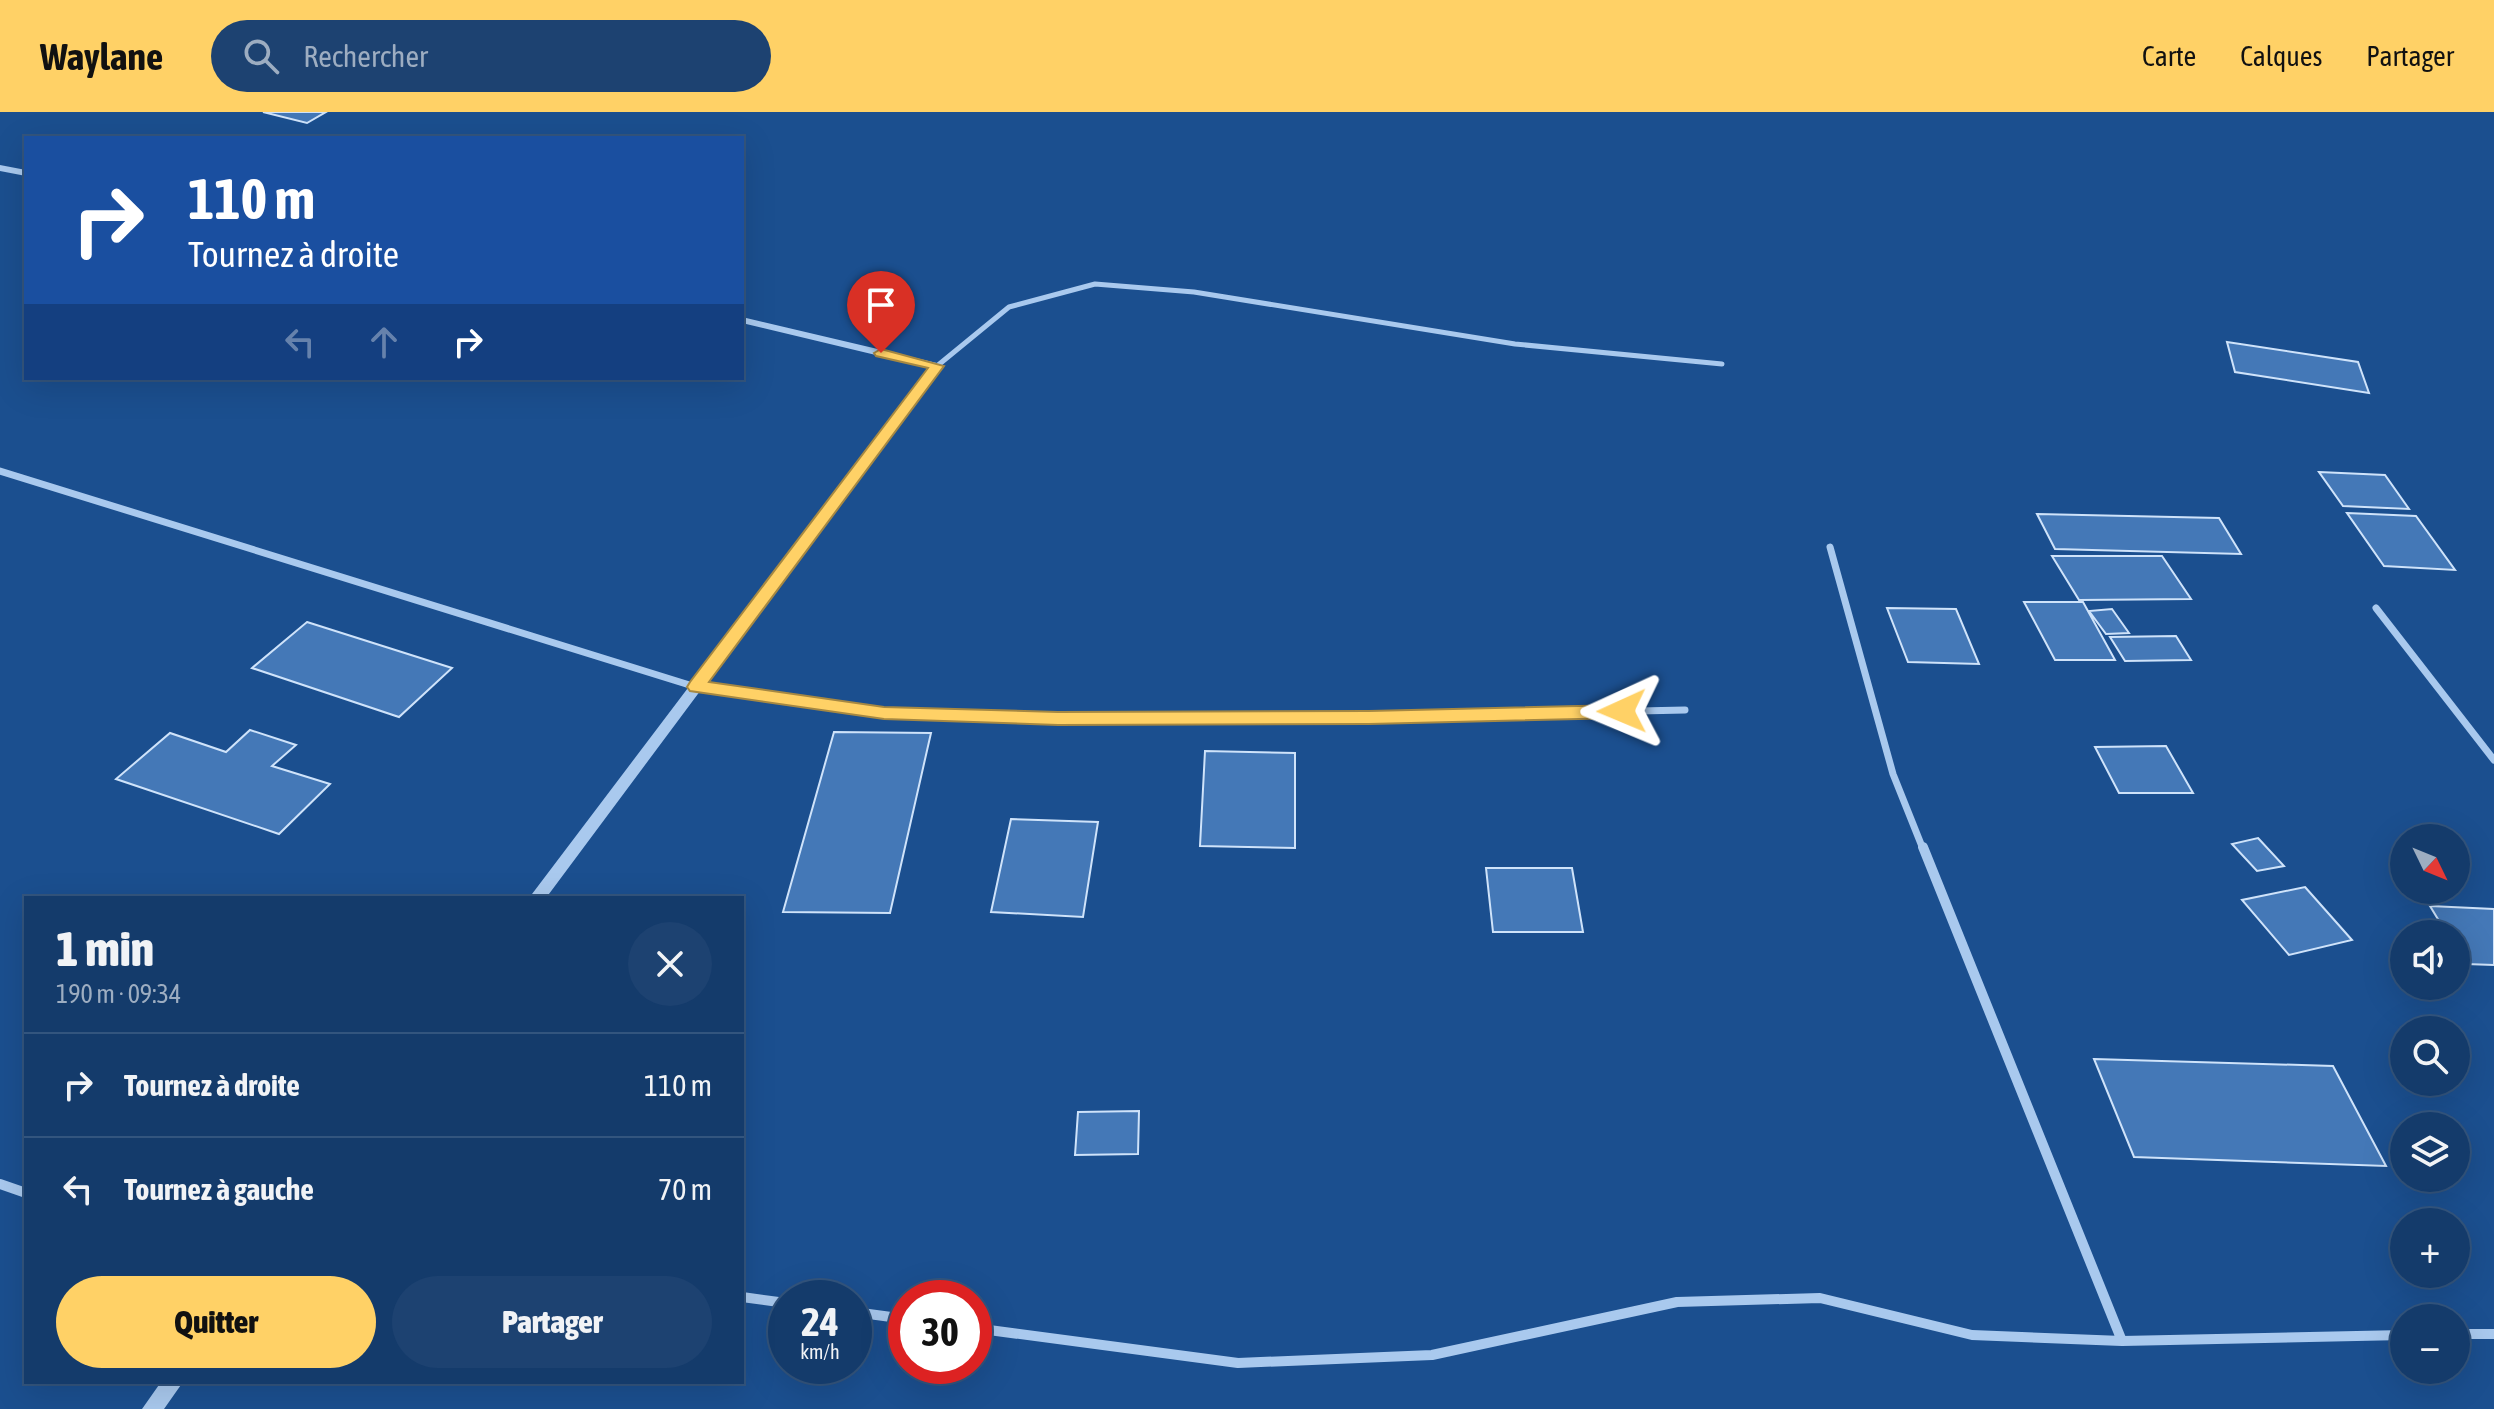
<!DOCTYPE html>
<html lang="fr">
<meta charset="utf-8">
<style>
:root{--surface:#143b6b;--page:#1d4271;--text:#f1f3f6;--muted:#9dadc1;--line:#33557e;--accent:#ffd166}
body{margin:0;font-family:"Asap Condensed",sans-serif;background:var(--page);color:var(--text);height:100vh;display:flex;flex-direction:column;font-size:30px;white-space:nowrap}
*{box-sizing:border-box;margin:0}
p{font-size:26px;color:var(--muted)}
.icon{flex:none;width:44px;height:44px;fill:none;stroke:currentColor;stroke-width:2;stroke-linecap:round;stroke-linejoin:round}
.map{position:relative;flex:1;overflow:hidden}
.details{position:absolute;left:24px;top:784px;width:720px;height:488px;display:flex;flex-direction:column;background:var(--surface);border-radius:0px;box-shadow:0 8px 32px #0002,0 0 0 2px var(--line)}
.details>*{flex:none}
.hud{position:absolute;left:24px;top:24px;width:720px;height:244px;border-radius:0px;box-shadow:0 8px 32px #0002,0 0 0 2px var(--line);background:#1a4fa0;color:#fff;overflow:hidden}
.needle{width:52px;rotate:133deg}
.controls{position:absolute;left:2390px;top:712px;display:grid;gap:16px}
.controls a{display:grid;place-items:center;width:80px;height:80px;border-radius:50%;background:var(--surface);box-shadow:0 8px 32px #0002,0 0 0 2px var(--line);font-size:40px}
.speed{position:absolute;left:768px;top:1168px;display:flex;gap:16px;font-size:40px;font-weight:700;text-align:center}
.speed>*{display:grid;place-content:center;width:104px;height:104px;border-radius:50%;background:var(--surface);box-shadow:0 8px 32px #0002,0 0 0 2px var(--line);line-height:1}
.speed small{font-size:20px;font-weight:400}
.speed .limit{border:12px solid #d22;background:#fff;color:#111}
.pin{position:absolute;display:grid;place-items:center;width:68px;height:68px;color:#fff;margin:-82px -34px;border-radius:50% 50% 50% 0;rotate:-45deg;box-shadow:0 0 8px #0007}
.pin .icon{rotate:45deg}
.me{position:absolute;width:88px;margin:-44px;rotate:269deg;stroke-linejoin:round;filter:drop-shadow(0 0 6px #0008)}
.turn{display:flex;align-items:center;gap:28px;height:168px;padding:0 32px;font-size:36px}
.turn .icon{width:104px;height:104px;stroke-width:2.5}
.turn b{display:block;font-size:56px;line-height:68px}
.lanes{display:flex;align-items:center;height:76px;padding:0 32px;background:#0003;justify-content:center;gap:40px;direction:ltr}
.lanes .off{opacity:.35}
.round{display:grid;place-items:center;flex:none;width:84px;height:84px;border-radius:42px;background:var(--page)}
.summary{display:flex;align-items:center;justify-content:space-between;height:136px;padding:0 32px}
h1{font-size:48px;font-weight:800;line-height:60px}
.primary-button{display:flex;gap:16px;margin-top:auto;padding:16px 32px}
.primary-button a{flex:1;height:92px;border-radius:48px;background:var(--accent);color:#111;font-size:32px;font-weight:800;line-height:92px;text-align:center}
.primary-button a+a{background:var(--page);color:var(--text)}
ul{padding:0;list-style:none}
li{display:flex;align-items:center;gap:24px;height:104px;padding:0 32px;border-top:2px solid var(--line)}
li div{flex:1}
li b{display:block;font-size:30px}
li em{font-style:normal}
header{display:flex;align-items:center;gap:48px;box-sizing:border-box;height:112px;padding:0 40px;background:var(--accent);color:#111}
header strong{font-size:38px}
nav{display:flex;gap:44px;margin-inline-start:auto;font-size:28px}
.search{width:560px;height:72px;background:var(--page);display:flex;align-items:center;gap:20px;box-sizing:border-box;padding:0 28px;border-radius:44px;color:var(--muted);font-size:30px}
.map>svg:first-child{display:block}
.building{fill:#4478b7;stroke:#cfe3fa;stroke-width:2}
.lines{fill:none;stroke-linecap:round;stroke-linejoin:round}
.minor-far2{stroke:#a9c9ee;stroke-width:5}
.minor-far1{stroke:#a9c9ee;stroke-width:7}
.minor{stroke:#a9c9ee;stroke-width:10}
.tertiary{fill:#a9c9ee;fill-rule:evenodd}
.route{fill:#ffd166;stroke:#a68842;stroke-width:2}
</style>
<header>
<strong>Waylane</strong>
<div class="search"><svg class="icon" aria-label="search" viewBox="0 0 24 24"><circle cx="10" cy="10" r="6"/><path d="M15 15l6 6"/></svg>Rechercher</div>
<nav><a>Carte</a><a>Calques</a><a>Partager</a></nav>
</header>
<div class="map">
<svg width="2494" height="1297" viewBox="0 0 2494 1297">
<rect width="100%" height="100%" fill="#1b4f8f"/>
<path class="building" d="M 263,0 L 326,0 L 307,11 Z
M 2227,230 L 2358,250 L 2369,281 L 2235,260 Z
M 2319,360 L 2385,363 L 2409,397 L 2343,394 Z
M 2347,401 L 2416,404 L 2455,458 L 2384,454 Z
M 2037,402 L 2219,406 L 2241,442 L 2055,437 Z
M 2052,444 L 2162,444 L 2191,487 L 2079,488 Z
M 2024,490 L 2083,490 L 2115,548 L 2055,548 Z
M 1887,496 L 1956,497 L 1979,552 L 1908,550 Z
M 2112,497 L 2129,521 L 2106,522 L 2089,499 Z
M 307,510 L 452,556 L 399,605 L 252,556 Z
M 2176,524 L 2191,548 L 2125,549 L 2110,525 Z
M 250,618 L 296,633 L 272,654 L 330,672 L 279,722 L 116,667 L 170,621 L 226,640 Z
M 834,620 L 931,621 L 890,801 L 783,800 Z
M 2166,634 L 2193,681 L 2119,681 L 2095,635 Z
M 1205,639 L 1295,641 L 1295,736 L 1200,734 Z
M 1011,707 L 1098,710 L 1083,805 L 991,800 Z
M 2258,726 L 2284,754 L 2257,759 L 2232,732 Z
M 1486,756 L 1572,756 L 1583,820 L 1493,820 Z
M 2305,775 L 2352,828 L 2289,843 L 2242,788 Z
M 2430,794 L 2494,797 L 2494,853 L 2466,852 L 2456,836 L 2456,822 L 2447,822 Z
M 2094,947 L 2333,954 L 2386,1054 L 2134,1045 Z
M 1139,999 L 1138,1042 L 1075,1043 L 1078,1000 Z"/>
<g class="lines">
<path class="minor-far2" d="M 937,254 L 1009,195 L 1095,172 L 1194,180 L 1515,232 L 1722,252"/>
<path class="minor-far1" d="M 0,359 L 696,575 L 884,601 L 1058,607 L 1369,605 L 1685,598
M 1830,435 L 1893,662 L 1923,737
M 2376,496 L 2494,648"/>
<path class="minor" d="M 1923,735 L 2122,1229
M 0,1072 L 26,1081
M 742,1185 L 786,1191
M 854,1200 L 906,1207
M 974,1216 L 1238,1251 L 1432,1243 L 1677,1190 L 1820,1186 L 1972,1223 L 2122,1229 L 2404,1223
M 2456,1222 L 2494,1222"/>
<path class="tertiary" d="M 0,53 L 26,58 L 26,64 L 0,59 Z
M 742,205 L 937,251 L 942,254 L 546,786 L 529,786 L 930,256 L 742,211 Z
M 161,1270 L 183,1270 L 164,1297 L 142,1297 Z"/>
</g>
<path class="route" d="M 881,237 L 944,254 L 709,570 L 884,595 L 1058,600 L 1369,599 L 1622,593 L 1630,599 L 1622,606 L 1369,612 L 1058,613 L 884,607 L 690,579 L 687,575 L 690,570 L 928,256 L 876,244 L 874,241 Z"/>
</svg>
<div class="controls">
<a><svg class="needle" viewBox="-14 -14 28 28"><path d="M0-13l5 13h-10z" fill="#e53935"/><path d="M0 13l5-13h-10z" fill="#9dadc1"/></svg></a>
<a><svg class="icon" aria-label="sound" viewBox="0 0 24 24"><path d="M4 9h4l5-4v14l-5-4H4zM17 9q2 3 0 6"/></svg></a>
<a><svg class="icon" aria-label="search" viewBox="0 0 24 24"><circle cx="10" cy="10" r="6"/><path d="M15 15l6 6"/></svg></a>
<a><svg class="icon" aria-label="layers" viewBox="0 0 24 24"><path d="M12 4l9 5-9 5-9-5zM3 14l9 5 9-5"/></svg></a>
<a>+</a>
<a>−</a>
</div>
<div class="speed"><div>24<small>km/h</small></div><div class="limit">30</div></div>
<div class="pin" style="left:881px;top:241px;background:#d93025"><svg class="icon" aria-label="arrive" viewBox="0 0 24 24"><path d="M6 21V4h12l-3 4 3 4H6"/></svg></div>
<svg class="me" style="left:1622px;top:599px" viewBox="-20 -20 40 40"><path d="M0-17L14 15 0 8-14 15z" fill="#ffd166" stroke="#fff" stroke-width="4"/></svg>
<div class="hud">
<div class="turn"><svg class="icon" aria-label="right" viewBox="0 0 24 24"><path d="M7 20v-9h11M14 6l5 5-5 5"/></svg><div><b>110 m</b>Tournez à droite</div></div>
<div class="lanes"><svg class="icon off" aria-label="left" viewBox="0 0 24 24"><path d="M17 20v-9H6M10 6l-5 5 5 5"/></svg><svg class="icon off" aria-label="ahead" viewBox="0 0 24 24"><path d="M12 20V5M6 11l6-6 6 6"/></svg><svg class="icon" aria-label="right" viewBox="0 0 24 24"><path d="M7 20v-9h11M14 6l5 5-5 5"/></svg></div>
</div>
<section class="details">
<div class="summary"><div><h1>1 min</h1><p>190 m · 09:34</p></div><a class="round"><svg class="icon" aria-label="close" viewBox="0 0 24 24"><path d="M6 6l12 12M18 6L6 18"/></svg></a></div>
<ul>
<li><svg class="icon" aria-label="right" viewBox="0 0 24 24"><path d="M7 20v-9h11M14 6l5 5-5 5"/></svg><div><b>Tournez à droite</b></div><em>110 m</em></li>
<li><svg class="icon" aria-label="left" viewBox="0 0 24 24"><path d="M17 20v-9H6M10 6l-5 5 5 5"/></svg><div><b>Tournez à gauche</b></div><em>70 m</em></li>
</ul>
<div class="primary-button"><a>Quitter</a><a>Partager</a></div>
</section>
</div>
